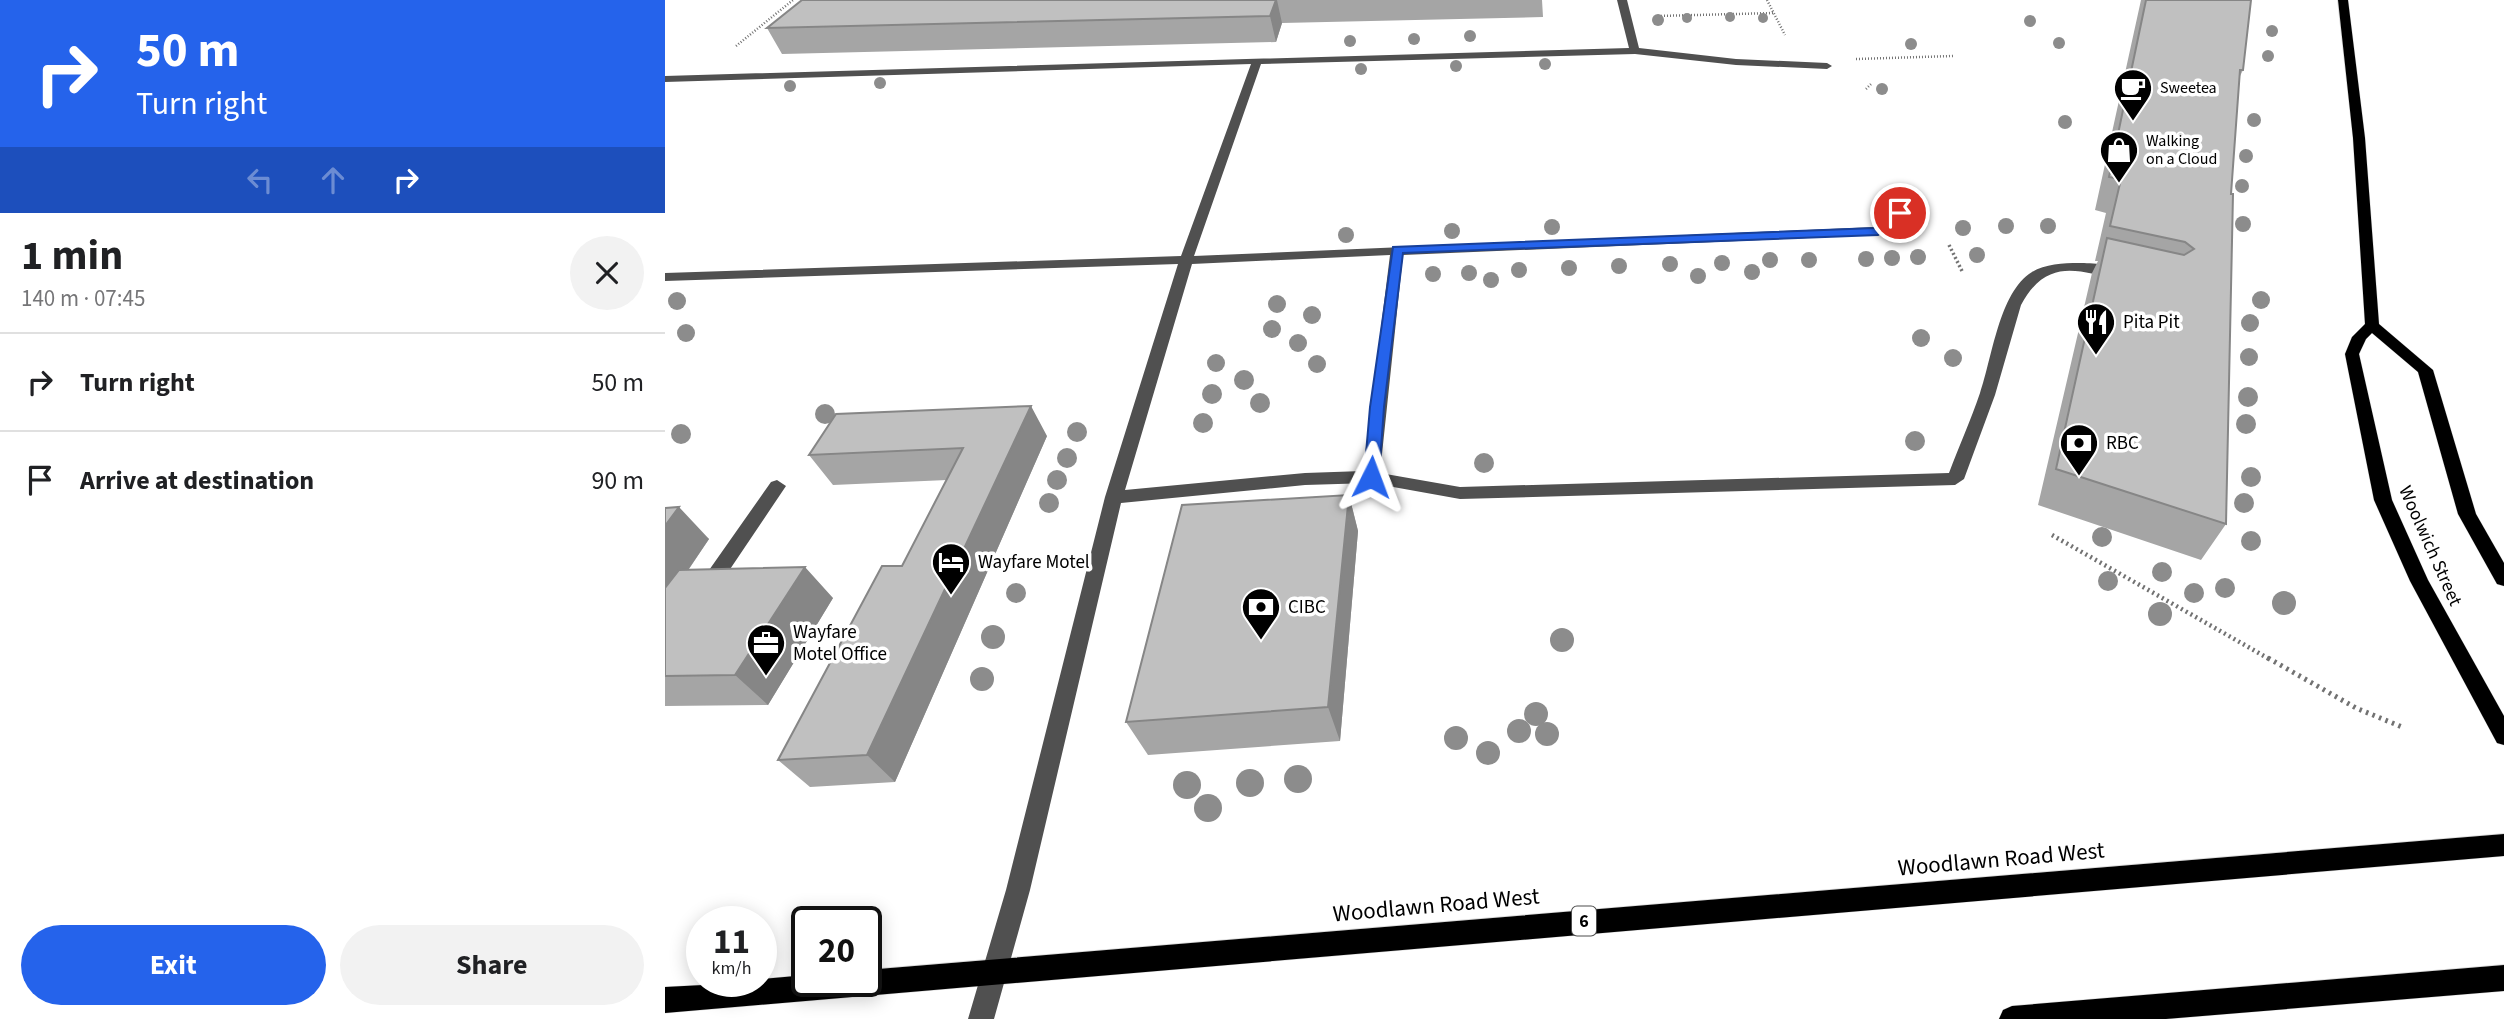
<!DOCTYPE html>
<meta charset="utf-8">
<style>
:root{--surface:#fff;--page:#f2f2f2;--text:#202124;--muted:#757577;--line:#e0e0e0;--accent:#2563eb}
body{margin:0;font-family:"Source Sans 3",sans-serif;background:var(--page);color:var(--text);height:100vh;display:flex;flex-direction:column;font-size:26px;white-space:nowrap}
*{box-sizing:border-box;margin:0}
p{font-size:23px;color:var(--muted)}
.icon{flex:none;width:38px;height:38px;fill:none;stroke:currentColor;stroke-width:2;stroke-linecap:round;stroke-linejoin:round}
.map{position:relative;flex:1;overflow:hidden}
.drawer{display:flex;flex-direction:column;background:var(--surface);width:665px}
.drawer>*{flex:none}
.banner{background:#2563eb;color:#fff;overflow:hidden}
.speed{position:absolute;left:21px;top:906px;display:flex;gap:14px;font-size:35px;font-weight:700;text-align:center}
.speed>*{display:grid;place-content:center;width:91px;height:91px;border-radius:50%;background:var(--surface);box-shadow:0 4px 18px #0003;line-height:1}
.speed small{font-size:18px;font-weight:400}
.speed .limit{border:4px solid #111;border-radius:10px;background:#fff;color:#111}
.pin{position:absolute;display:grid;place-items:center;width:60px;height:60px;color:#fff;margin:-30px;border:4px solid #fff;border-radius:50%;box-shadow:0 2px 7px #0007}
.me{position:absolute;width:77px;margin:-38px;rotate:3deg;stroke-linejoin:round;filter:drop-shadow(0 0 5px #0008)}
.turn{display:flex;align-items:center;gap:24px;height:147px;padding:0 21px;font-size:32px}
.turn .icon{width:91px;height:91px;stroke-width:2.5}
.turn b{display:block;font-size:49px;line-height:60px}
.lanes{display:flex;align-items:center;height:66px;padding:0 21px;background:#0003;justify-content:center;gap:35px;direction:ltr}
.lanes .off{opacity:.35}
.round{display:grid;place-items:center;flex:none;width:74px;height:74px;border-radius:37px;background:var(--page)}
.headline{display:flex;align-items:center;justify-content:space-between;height:119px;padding:0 21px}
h1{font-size:42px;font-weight:700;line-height:52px}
.button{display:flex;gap:14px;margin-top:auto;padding:14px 21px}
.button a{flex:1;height:80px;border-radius:42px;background:var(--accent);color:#fff;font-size:28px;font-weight:700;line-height:80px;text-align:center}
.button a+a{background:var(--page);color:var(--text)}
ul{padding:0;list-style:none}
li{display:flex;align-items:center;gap:21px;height:98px;padding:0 21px;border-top:2px solid var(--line)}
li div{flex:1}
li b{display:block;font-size:26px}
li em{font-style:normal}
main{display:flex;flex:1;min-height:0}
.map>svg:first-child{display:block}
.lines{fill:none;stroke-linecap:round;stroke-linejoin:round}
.major-casing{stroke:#dbdbdb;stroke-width:1}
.path-far3{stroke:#727272;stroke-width:2.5;stroke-dasharray:1 2;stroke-linecap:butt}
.path-far2{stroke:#727272;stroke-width:3.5;stroke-dasharray:2 2.5;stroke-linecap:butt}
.path-far1{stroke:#727272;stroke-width:4.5;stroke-dasharray:2 3.5;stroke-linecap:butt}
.path{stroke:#727272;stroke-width:5;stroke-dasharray:2.5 4.5;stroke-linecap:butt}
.minor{fill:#505050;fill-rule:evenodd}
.major{fill:#000;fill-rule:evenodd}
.tree{fill:#8c8c8c}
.wall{fill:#a5a5a5}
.shaded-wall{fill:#868686}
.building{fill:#c0c0c0;stroke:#868686;stroke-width:2}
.route{fill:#2563eb;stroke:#184099;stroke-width:2}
.labels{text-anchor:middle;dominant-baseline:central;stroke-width:7;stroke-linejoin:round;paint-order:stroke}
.far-poi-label{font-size:16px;fill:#000;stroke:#fff;text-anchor:start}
.shield{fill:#fff;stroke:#4c4c4c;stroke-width:2}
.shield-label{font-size:18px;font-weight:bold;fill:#000}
.poi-label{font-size:19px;fill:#000;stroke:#fff;text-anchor:start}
.street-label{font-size:19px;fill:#000;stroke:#fff}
.near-street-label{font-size:23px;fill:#000;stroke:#fff}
</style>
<main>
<section class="drawer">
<div class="banner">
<div class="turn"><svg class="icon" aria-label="right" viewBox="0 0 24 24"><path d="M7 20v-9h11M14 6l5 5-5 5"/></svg><div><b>50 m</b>Turn right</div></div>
<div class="lanes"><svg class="icon off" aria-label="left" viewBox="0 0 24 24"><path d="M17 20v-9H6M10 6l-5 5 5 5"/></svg><svg class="icon off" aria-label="ahead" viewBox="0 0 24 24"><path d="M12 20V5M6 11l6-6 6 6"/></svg><svg class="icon" aria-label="right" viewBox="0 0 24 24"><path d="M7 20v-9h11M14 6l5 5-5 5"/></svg></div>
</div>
<div class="headline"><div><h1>1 min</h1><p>140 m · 07:45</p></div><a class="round"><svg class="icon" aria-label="close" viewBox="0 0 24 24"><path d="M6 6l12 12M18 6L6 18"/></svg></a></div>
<ul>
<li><svg class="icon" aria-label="right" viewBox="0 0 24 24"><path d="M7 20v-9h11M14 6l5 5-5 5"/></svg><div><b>Turn right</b></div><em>50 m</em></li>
<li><svg class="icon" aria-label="arrive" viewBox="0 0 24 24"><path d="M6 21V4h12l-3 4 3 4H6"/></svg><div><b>Arrive at destination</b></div><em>90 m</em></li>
</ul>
<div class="button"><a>Exit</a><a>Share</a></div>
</section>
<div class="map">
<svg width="1839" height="1019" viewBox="0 0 1839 1019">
<rect width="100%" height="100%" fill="#fff"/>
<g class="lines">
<g class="major-casing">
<path id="major" d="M 1673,0 L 1683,0 L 1700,138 L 1714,324 L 1768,370 L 1811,514 L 1839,563 L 1839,586 L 1832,584 L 1793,514 L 1753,372 L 1707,333 L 1701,339 L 1694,354 L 1727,500 L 1763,580 L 1839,716 L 1839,745 L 1832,743 L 1745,581 L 1709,500 L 1680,354 L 1687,337 L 1700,324 L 1688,138 Z
M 1839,834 L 1839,856 L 0,1013 L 0,987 L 96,982 L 96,979 L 142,975 L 142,982 L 201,982 L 201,970 Z
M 1839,965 L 1839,991 L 1501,1019 L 1334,1019 L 1338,1010 L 1347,1006 Z"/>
</g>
<path class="path-far3" d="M 1102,0 L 1120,35
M 993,16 L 1109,13
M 71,46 L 128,0
M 1191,59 L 1288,56
M 1201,89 L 1206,84"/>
<path class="path-far2" d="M 1284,245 L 1298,273"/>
<path class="path-far1" d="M 1387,535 L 1606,660"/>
<path class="path" d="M 1603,658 L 1691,708 L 1737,727"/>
<path class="minor" d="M 952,0 L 962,0 L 974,48 L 1071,59 L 1162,63 L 1167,66 L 1162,69 L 1071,65 L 970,54 L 596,64 L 529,256 L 1210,227 L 1231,210 L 1241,213 L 1213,235 L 738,255 L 715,473 L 795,487 L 1284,473 C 1294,446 1306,420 1315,393 C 1327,359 1334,292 1367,272 C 1380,264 1398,263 1414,263 C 1426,263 1451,264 1460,272 C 1438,290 1390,241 1356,305 L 1330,395 L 1299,479 L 1290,485 L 795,499 L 706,483 L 640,485 L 456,503 L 365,890 L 329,1019 L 303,1019 L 341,890 L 440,497 L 513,264 L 0,281 L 0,273 L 516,256 L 586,64 L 0,82 L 0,76 L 964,48 ZM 725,255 L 698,471 L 640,473 L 460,490 L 527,264 Z
M 112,480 L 121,486 L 49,593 L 35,593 L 33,588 L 35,583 L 106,482 Z"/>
<use href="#major" class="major"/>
</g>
<g class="tree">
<circle cx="1065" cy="17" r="5"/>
<circle cx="1022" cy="18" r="5"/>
<circle cx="1098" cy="18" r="5"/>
<circle cx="993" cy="20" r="6"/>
<circle cx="1365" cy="21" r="6"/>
<circle cx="1607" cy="31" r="6"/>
<circle cx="805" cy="36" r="6"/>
<circle cx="749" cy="39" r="6"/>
<circle cx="685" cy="41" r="6"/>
<circle cx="1394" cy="43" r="6"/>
<circle cx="1246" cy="44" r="6"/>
<circle cx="1603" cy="56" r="6"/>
<circle cx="880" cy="64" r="6"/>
<circle cx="791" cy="66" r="6"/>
<circle cx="696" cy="69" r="6"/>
<circle cx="215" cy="83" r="6"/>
<circle cx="125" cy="86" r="6"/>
<circle cx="1217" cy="89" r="6"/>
<circle cx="1589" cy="120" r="7"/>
<circle cx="1400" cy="122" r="7"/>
<circle cx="1581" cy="156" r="7"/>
<circle cx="1577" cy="186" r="7"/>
<circle cx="1578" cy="224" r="8"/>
<circle cx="1341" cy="226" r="8"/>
<circle cx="1383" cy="226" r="8"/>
<circle cx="887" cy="227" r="8"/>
<circle cx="1298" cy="228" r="8"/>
<circle cx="787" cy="231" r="8"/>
<circle cx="681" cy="235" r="8"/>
<circle cx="1312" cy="255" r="8"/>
<circle cx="1253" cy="257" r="8"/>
<circle cx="1227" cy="258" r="8"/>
<circle cx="1201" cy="259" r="8"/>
<circle cx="1105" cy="260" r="8"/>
<circle cx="1144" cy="260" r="8"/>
<circle cx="1057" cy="263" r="8"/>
<circle cx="1005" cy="264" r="8"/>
<circle cx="954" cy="266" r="8"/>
<circle cx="904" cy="268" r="8"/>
<circle cx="854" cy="270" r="8"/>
<circle cx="1087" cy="272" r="8"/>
<circle cx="804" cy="273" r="8"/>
<circle cx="768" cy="274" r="8"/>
<circle cx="1033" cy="276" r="8"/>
<circle cx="826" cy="280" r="8"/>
<circle cx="1596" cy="300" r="9"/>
<circle cx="12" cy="301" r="9"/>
<circle cx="612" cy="304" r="9"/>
<circle cx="647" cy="315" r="9"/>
<circle cx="1585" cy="323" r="9"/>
<circle cx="607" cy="329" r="9"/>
<circle cx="21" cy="333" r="9"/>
<circle cx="1256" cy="338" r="9"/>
<circle cx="633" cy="343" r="9"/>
<circle cx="1584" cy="357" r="9"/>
<circle cx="1288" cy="358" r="9"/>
<circle cx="551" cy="363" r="9"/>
<circle cx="652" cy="364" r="9"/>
<circle cx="579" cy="380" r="10"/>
<circle cx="547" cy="394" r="10"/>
<circle cx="1583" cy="397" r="10"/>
<circle cx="595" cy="403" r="10"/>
<circle cx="160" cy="414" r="10"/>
<circle cx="538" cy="423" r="10"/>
<circle cx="1581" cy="424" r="10"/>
<circle cx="412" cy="432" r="10"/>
<circle cx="16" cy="434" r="10"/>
<circle cx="1250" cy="441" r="10"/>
<circle cx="402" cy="458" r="10"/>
<circle cx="819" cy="463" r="10"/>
<circle cx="1586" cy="477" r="10"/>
<circle cx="392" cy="480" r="10"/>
<circle cx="384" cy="503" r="10"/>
<circle cx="1579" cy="503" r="10"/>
<circle cx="1437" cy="537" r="10"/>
<circle cx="1586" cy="541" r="10"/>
<circle cx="1497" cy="572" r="10"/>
<circle cx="1443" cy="581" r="10"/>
<circle cx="1560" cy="588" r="10"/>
<circle cx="351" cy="593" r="10"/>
<circle cx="1529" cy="593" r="10"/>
<circle cx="1619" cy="603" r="12"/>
<circle cx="1495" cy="614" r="12"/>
<circle cx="328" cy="637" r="12"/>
<circle cx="897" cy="640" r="12"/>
<circle cx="317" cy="679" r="12"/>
<circle cx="871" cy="714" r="12"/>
<circle cx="854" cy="731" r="12"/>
<circle cx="882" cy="734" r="12"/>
<circle cx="791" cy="738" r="12"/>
<circle cx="823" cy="753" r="12"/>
<circle cx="633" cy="779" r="14"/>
<circle cx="585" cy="783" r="14"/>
<circle cx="522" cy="785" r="14"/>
<circle cx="543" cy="808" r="14"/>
</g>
<path class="wall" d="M 137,0 L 877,0 L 878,17 L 617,23 L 611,42 L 117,54 L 102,28 Z
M 1476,0 L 1586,0 L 1578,70 L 1574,78 L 1566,194 L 1561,524 L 1536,560 L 1373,505 L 1427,273 L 1433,261 L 1430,261 L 1441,213 L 1430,210 Z
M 382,436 L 230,782 L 145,787 L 113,760 L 237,566 L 282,480 L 168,485 L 144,455 Z
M 684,495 L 693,531 L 675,741 L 483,755 L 461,722 Z
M 0,508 L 44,539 L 24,569 L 168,598 L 103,705 L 0,706 Z"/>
<path class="shaded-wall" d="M 611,0 L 612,0 L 617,23 L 611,42 L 605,16 Z
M 366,406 L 382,436 L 230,782 L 202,755 Z
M 684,495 L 693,531 L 675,741 L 663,707 Z
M 14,507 L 44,539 L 8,592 L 0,627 L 0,526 Z
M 140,567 L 168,598 L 103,705 L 70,675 Z"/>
<path class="building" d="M 137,0 L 611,0 L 605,16 L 102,28 Z
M 1481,0 L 1586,0 L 1578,70 L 1575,70 L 1566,194 L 1568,194 L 1561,524 L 1391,469 L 1442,238 L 1519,255 L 1529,249 L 1520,242 L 1445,226 L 1456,179 L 1444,177 Z
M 366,406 L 202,755 L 113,760 L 217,566 L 237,566 L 298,448 L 144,455 L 171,414 Z
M 684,495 L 663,707 L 461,722 L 517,505 Z
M 14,507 L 0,526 L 0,508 Z
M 140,567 L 70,675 L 0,676 L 0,588 L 14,570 Z"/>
<path class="route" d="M 1231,210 L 1241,213 L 1213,235 L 738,253 L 719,407 L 714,477 L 706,482 L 699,477 L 705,407 L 728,247 L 1210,228 Z"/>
<defs>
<g id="cafe-pin" transform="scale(2.0125)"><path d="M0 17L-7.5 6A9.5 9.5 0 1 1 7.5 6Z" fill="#000" stroke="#fff"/><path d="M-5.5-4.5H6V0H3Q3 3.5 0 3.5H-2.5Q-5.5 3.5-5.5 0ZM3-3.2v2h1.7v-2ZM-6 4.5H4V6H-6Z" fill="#fff"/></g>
<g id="shop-pin" transform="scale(2.0125)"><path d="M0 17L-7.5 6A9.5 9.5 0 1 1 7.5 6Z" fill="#000" stroke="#fff"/><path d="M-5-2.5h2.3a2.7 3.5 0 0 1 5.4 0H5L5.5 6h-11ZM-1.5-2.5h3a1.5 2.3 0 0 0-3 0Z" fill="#fff"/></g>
<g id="restaurant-pin" transform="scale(2.0125)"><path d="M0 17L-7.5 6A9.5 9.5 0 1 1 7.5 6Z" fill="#000" stroke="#fff"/><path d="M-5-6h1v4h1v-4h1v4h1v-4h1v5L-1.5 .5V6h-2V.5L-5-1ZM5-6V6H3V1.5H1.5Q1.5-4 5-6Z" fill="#fff"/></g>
<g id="bank-pin" transform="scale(2.0125)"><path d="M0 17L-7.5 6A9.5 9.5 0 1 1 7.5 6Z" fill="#000" stroke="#fff"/><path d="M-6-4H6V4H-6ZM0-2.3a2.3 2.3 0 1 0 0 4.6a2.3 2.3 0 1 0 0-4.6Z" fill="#fff"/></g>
<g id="hotel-pin" transform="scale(2.0125)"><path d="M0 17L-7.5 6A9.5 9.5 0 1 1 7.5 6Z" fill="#000" stroke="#fff"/><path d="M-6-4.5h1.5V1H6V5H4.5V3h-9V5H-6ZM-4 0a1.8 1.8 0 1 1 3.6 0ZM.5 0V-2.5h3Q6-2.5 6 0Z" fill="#fff"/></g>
<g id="office-pin" transform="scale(2.0125)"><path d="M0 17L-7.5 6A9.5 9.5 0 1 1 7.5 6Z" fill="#000" stroke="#fff"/><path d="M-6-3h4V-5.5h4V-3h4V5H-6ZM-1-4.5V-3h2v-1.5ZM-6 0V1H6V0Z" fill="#fff"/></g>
</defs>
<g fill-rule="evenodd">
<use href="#cafe-pin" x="1468" y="88"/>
<use href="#shop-pin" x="1454" y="150"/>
<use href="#restaurant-pin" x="1431" y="322"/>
<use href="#bank-pin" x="1414" y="443"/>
<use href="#hotel-pin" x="286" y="562"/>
<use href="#bank-pin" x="596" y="607"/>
<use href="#office-pin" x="101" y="643"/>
</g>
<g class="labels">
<g class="far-poi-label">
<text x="1495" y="88">Sweetea</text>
<text x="1481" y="141">Walking<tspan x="1481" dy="18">on a Cloud</tspan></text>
</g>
<rect class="shield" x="907" y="906.5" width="24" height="29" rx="5"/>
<g class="shield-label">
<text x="919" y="921">6</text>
</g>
<g class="poi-label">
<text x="1458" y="322">Pita Pit</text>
<text x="1441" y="443">RBC</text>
<text x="313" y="562">Wayfare Motel</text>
<text x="623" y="607">CIBC</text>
<text x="128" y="632">Wayfare<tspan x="128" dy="22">Motel Office</tspan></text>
</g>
<g class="street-label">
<text transform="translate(1765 546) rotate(66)">Woolwich Street</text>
</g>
<g class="near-street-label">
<text transform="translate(1336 859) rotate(-5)">Woodlawn Road West</text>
<text transform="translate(771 905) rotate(-5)">Woodlawn Road West</text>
</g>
</g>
</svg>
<div class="speed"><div>11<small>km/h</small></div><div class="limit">20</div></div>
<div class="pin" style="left:1235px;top:213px;background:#d93025"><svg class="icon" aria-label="arrive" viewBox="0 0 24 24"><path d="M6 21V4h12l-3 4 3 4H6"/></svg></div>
<svg class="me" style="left:706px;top:477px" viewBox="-20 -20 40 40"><path d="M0-17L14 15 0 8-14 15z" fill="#2563eb" stroke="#fff" stroke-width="4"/></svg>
</div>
</main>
